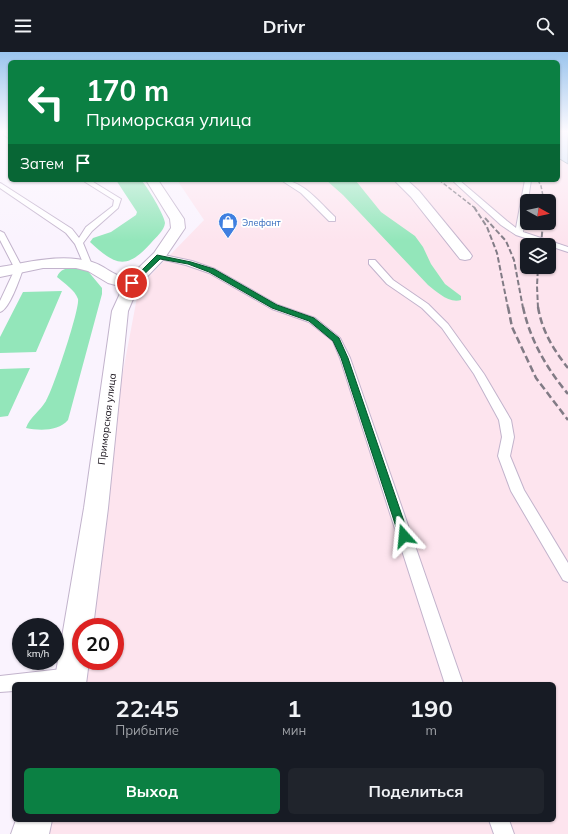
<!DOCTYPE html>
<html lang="ru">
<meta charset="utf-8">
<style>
:root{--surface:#171b24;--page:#20242c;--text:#f1f3f6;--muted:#9ea1a6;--accent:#0b8043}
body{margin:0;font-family:Mulish,sans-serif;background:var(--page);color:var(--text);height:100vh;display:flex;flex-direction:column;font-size:15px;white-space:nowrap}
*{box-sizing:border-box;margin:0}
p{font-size:13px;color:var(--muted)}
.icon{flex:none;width:22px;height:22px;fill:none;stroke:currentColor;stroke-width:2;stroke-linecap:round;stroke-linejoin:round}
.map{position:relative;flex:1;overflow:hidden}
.drawer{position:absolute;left:12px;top:630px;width:544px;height:140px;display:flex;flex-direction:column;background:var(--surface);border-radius:6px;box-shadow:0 1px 3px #0004}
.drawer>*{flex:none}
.hud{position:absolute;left:8px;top:8px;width:552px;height:122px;border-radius:6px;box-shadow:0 1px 3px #0004;background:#0b8043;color:#fff;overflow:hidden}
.needle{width:26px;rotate:98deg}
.buttons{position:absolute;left:520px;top:142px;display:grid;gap:8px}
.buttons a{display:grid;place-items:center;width:36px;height:36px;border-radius:6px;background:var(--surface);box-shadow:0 1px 3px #0004;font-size:20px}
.speed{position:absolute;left:12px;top:566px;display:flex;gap:8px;font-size:20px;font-weight:700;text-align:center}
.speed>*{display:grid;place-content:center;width:52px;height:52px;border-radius:50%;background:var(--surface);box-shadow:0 1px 3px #0004;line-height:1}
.speed small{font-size:10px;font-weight:400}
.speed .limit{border:6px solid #d22;background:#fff;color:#111}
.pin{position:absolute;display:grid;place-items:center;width:34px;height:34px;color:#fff;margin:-17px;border:2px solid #fff;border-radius:50%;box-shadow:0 1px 4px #0007}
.me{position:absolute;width:44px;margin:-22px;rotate:342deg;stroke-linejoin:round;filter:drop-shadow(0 0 3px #0008)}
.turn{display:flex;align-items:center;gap:14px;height:84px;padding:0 12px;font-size:18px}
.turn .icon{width:52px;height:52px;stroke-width:2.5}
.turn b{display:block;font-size:28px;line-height:34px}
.then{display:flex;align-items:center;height:38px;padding:0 12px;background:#0003;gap:8px;font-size:15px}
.eta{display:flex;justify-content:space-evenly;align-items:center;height:68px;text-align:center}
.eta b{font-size:24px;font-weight:700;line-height:28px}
.primary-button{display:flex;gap:8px;margin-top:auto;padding:8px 12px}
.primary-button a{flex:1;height:46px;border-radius:6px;background:var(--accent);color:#fff;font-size:16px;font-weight:700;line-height:46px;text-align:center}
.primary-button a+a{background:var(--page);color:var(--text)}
header{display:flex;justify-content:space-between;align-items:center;height:52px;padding:0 12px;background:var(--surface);font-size:18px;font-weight:700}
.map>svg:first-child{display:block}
.industrial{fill:#fde4ee;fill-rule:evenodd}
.green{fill:#93e6ba}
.water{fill:#c6dcf4;stroke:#909eb1}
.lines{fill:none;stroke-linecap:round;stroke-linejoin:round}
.service-casing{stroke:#c2b3cc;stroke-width:2}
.minor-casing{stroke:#c2b3cc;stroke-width:2}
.service{fill:#fff;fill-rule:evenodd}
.minor{fill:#fff;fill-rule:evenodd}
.rail-far2{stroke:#817b85;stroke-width:1.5;stroke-dasharray:4 2;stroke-linecap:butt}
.rail-far1{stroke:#817b85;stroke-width:2;stroke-dasharray:5.5 2.5;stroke-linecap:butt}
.rail{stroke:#817b85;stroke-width:2.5;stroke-dasharray:7 3.5;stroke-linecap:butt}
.route{fill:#0b8043;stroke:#07532c}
.labels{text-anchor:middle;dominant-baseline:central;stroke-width:3.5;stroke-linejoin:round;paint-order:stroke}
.far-shop-label{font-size:9px;fill:#366cbe;stroke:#fff;text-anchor:start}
.street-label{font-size:10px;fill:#130d16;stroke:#fff}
</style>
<header><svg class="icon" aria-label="menu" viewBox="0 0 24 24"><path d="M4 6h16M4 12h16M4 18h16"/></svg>Drivr<svg class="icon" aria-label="search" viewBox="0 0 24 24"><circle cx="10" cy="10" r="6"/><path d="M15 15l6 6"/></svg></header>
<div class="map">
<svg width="568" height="782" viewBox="0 0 568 782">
<rect width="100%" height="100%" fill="#faf3fe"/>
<path class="industrial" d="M 558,106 L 568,112 L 568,782 L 43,782 L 45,768 L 554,768 L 554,632 L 66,632 L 71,594 L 139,235 L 204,168 L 177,128 L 558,128 ZM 527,149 L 549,149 L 549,171 L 527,171 ZM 527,193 L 549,193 L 549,215 L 527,215 ZM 81,575 L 115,575 L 115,609 L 81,609 Z"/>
<path class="green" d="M 116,128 L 141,128 C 147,134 165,164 165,171 C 164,179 156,185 151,191 C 126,219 115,213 90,190 L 93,186 L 111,180 L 136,163 L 137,160 Z
M 326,128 L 356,129 L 381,160 L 415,184 L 423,195 L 431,212 L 445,232 L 461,244 L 461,248 C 449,252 436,239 428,233 L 343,143 Z
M 74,215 L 87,218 L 102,236 L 102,242 L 68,368 C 59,379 40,379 26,376 C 30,365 40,359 46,349 C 53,338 80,257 78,247 C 75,238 64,231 57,225 C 60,217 67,216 74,215 Z
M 62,239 L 36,300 L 0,301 L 0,285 L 23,240 Z
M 30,316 L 8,364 L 0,365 L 0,317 Z"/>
<path class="water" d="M 558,80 L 568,80 L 568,112 L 558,106 Z"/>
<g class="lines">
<g class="service-casing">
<path id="service" d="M 4,81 L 10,82 L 10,87 L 4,83 Z
M 82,128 L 90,128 L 121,147 L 118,156 L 92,179 L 83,191 L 92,213 L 88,215 L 84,213 L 75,192 L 66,181 L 0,136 L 0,131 L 2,132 L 72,177 L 79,186 L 86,175 L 113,154 L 114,148 Z
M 281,128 C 303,128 320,151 335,165 L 335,169 L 329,169 L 301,141 Z
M 452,128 L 459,128 L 507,169 L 516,176 L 525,128 L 531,128 L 523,180 L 568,195 L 568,200 L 516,183 L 501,173 Z
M 0,179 L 4,181 L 23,217 C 20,226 9,258 0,260 L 0,249 L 15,217 L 0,188 Z
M 156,202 L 159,202 L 192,209 L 215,217 L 278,253 L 315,266 L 340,286 L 350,306 L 463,632 L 445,632 L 340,306 L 333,289 L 309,270 L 272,257 L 209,221 L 186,213 L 156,206 Z
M 369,208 L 375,208 L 393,228 L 428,252 L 448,272 L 484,322 L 511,368 L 514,385 L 510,404 L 524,438 L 568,511 L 568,530 L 563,528 L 511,439 L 498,404 L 502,385 L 499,368 L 474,322 L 442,276 L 422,256 L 387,232 L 369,212 Z
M 71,616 L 77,618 L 80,624 L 77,630 L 72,632 L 14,632 L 14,639 L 0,640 L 0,624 Z
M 489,768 L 509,768 L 514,782 L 494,782 Z"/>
</g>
<g class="minor-casing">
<path id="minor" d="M 146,128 L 158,128 L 184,167 L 185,176 L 164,207 L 139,233 L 128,259 L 108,456 L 93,575 L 81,575 L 81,609 L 89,609 L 86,632 L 54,632 L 84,456 L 112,259 L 123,235 L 108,231 L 88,219 L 76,216 L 43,216 L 0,225 L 0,215 C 30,210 62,201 92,210 C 106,214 112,224 128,226 L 154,201 L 171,176 L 170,167 Z
M 394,128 L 407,128 L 419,139 L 470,201 L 472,204 L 470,207 L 465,208 L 460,207 L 411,145 Z
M 16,768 L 52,768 L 49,782 L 11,782 Z"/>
</g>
<use href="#service" class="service"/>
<use href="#minor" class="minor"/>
<path class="rail-far2" d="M 439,128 L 475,156
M 538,128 L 541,134 L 544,149"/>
<path class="rail-far1" d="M 474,155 L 487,175 L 497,201 L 508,256
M 485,166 L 506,189 L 514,208 L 523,256
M 541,193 L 543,171
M 538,256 L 537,234 L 538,215"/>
<path class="rail" d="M 508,255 L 512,275 L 536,326 L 568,368
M 523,255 C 530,288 547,317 568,342
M 538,255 C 542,279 553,297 568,316"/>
</g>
<linearGradient id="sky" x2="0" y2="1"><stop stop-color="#9ac4ed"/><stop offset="0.42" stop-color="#fdfaff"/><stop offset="1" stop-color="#fdfaff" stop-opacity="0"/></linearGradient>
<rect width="568" height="189" fill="url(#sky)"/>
<path class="route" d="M 157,203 L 191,210 L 214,217 L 277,253 L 314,266 L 339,286 L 348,306 L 409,484 L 408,487 L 404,488 L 400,487 L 399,484 L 341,306 L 333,289 L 309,269 L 272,256 L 209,220 L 188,212 L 160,207 L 134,232 L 130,232 L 130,230 Z"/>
<defs>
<g id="shop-pin" transform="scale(1)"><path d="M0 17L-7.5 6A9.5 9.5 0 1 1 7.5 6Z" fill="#3f7fe0" stroke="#fff"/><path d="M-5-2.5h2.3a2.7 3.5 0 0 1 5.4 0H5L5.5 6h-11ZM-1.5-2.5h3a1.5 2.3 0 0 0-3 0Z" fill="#fff"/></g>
</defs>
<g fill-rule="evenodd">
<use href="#shop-pin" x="228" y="170"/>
</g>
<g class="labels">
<g class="far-shop-label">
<text x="242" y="170">Элефант</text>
</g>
<g class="street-label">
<text transform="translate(107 367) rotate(-83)">Приморская улица</text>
</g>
</g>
</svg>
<div class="buttons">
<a><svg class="needle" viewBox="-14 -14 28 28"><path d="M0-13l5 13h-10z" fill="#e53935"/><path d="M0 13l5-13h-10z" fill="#9ea1a6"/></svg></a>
<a><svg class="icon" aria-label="layers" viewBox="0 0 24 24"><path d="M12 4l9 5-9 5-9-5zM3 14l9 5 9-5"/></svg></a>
</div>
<div class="speed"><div>12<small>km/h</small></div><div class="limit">20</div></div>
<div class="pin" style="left:132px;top:231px;background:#d93025"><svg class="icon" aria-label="arrive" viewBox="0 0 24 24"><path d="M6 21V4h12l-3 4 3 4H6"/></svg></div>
<svg class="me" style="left:404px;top:484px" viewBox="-20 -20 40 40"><path d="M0-17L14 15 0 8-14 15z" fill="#0b8043" stroke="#fff" stroke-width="4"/></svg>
<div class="hud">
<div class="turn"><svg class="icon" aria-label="left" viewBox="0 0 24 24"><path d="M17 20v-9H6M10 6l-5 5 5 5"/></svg><div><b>170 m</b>Приморская улица</div></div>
<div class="then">Затем<svg class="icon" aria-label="arrive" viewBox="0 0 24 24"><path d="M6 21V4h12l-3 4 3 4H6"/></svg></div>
</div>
<section class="drawer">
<div class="eta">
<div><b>22:45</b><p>Прибытие</p></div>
<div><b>1</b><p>мин</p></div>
<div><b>190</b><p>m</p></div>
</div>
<div class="primary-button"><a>Выход</a><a>Поделиться</a></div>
</section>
</div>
